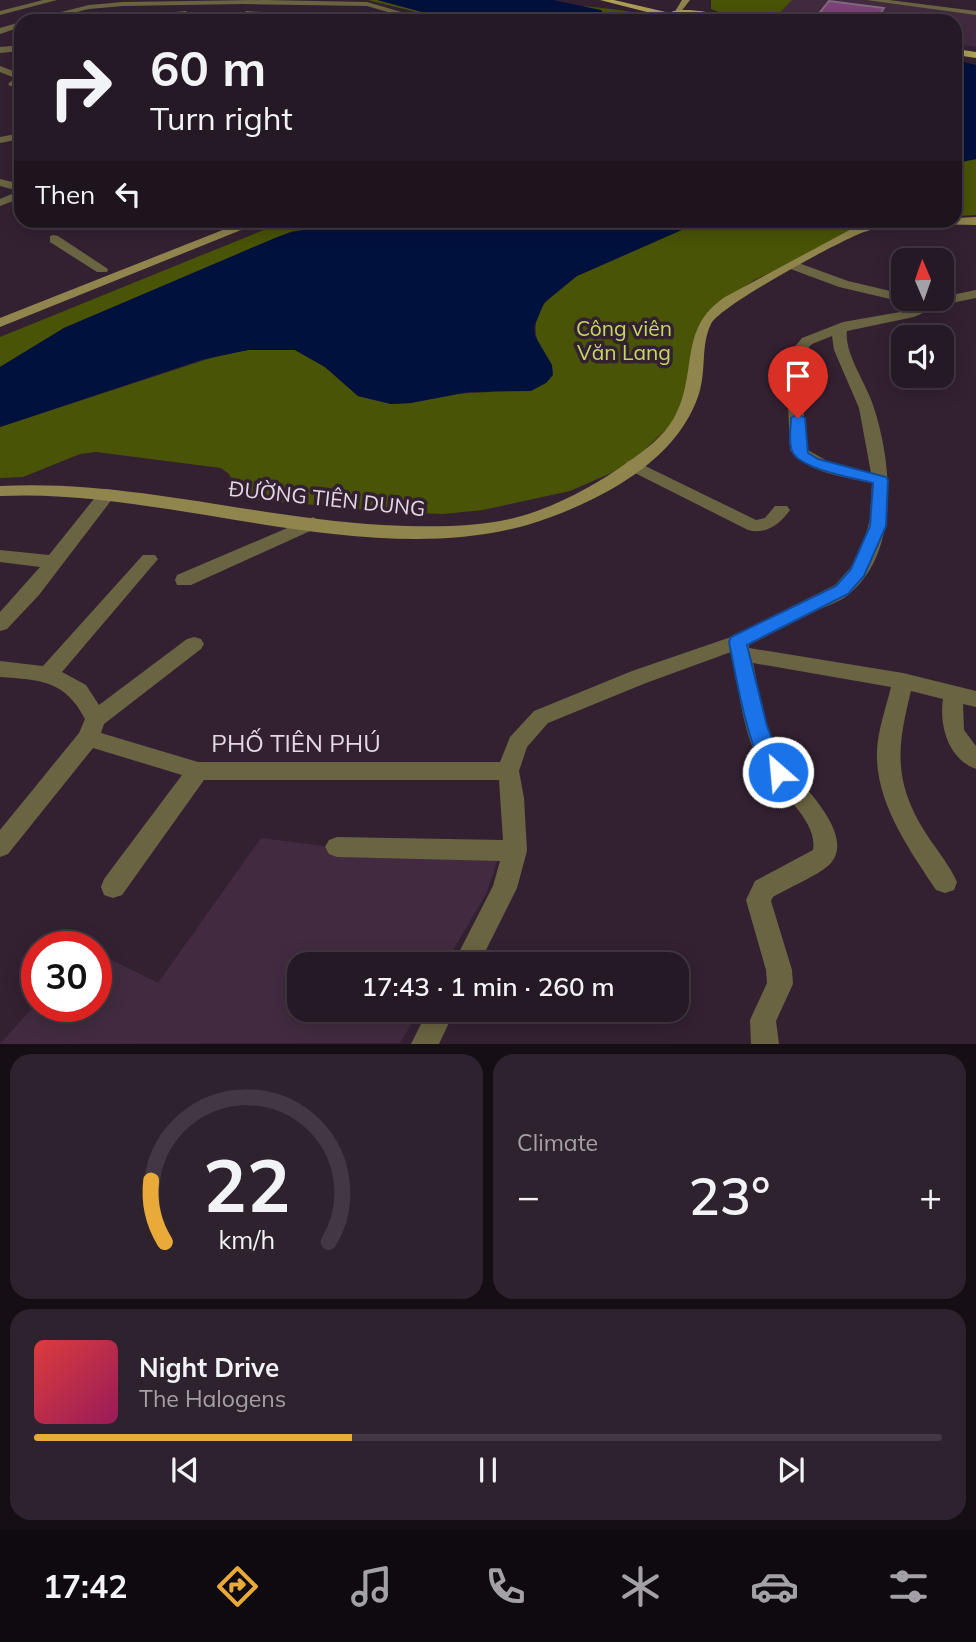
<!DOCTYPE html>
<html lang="en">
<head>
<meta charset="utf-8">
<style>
  :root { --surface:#261926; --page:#2e222e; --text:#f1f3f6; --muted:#a4a0a7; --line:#423843; --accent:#eaaa39 }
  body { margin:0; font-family:Mulish,sans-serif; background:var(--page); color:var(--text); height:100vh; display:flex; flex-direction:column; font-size:26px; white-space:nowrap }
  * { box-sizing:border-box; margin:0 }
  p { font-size:23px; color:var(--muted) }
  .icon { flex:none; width:38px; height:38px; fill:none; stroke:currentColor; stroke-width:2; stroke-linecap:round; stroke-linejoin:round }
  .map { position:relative; height:1044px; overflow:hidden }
  .panel { display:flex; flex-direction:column; gap:10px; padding:10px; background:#150e15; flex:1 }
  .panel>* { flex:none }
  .banner { position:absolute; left:14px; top:14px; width:948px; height:214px; border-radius:21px; box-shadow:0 4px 18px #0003,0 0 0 2px var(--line); background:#261926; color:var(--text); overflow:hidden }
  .needle { width:46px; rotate:358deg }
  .controls { position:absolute; left:891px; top:248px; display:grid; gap:14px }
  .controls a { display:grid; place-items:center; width:63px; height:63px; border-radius:14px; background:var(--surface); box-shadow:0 4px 18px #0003,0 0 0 2px var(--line); font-size:35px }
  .speed { position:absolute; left:21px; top:931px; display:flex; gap:14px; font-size:35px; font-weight:700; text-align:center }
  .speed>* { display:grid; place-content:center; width:91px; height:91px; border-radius:50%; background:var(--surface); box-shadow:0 4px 18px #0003,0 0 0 2px var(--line); line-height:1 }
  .speed .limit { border:10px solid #d22; background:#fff; color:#111 }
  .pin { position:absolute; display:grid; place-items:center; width:60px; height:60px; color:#fff; margin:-72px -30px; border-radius:50% 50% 50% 0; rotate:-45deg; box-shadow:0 0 7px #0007 }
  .pin .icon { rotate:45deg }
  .me { position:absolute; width:77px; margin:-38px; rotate:333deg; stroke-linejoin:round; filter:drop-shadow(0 0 5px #0008) }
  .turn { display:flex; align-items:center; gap:24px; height:147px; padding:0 21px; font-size:32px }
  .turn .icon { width:91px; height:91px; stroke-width:2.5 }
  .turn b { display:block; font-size:49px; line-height:60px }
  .then { display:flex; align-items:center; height:66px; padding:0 21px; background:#0003; gap:14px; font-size:26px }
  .big { font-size:52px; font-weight:600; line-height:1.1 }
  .panel .card { flex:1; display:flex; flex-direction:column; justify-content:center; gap:10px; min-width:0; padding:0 24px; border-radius:21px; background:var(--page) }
  .panel .dial { align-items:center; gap:0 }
  .dial svg { height:182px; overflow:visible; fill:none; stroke:var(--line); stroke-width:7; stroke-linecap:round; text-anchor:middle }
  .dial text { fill:var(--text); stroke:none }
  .song { display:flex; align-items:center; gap:21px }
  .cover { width:84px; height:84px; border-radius:10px; background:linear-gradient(135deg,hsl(0 70% 55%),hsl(330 70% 35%)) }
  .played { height:7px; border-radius:4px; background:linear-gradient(90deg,var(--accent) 35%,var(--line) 35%) }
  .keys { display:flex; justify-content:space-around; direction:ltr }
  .heat { display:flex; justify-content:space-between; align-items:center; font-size:38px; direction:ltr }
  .panel .tiles { flex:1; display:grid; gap:10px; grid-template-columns:1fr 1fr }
  .card:last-child { grid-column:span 2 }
  .trip { position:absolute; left:287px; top:952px; width:402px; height:70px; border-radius:21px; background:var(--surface); box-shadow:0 4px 18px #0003,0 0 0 2px var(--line); font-weight:600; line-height:70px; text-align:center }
  .tab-bar { display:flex; height:112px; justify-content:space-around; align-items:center; background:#0f0a0f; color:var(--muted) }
  .tab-bar .icon { width:49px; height:49px }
  .tab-bar .current { color:var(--accent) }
  .tab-bar b { font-size:32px; color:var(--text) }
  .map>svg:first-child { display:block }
  .built { fill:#422b40 }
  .green { fill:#4a5406 }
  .water { fill:#00113d }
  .building { fill:#7e427a; stroke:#7f697d; stroke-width:2 }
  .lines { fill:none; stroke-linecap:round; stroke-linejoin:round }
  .street { fill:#6a6442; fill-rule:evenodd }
  .secondary { fill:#90854d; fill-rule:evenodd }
  .primary { fill:#ad9f55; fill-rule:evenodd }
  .route { fill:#1a73e8; stroke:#114b97; stroke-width:2 }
  .labels { text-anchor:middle; stroke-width:7; stroke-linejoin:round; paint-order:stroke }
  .park-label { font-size:21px; fill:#c5d863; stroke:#332132 }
  .street-label { font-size:21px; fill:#e4d8e3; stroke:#332132 }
  .near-street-label { font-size:24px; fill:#e4d8e3; stroke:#332132 }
</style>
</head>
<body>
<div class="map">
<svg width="976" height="1044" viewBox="0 0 976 1044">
  <rect width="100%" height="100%" fill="#332132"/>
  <!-- built -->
  <g class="built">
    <polygon points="792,0 863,0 976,13 976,47 956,44 956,21 773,20"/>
    <polygon points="261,838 323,846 332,855 498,858 487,892 445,964 299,964 299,1010 420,1010 400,1043 0,1044 37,1003 37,1006 96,1006 96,952 158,983"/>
  </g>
  <!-- green -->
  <g class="green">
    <path d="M368 0C421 0 629 0 661 21H527L491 15H428Z"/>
    <polygon points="711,0 792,0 773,20 719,12 711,9"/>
    <polygon points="976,159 976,215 956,216 956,163"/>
    <polygon points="286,221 343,221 319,229 292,231 212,265 64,328 0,367 0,337"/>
    <path d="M702 221H875L753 281 717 305 677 419 636 458 611 473 570 491 483 510 443 514 392 512 258 500 238 491 229 474 221 468 96 452 80 454 23 477 0 478V427L223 354 248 350H295L325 367 358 396 391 404 411 403 450 394 491 392 544 355C522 318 547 296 577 276Z"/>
  </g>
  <!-- water -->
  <g class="water">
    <polygon points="377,0 553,0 601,10 609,21 535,21 520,16 484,13 429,14"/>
    <polygon points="959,61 976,65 976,159 956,163 956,62"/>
    <path d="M343 221H702L577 276 544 303 534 327 535 336 552 365 553 375 546 383 531 391 469 392 411 403 391 404 358 396 325 367 295 350H248L201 360 0 427V367L64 328 275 238C297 229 321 228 343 221Z"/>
  </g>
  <!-- building -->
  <polygon class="building" points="829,1 884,8 877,19 871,18 869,21 823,15 825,13 820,12"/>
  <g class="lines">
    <!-- street -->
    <g class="street">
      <polygon points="43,0 57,0 0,15 0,11"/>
      <polygon points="264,0 367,2 415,16 482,16 508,21 415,20 367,6 242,4 123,6 89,9 39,21 25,21 89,5 123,2"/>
      <polygon points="866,0 889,0 976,11 976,15"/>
      <polygon points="186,11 189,15 157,18 157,21 129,21 153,14"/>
      <polygon points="246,11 276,13 276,21 268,21 269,16 243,15"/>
      <polygon points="216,12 223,14 222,21 214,21"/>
      <polygon points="21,22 21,27 0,34 0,28"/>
      <polygon points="21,45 21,51 0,53 0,47"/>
      <polygon points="0,66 21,74 21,82 16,86 10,86 8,84 15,78 0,72"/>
      <polygon points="21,133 21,139 0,143 0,137"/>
      <polygon points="0,179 21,184 21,198 0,206 0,199 19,191 0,186"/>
      <polygon points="207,220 222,220 237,231 227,234"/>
      <polygon points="54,235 58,236 108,269 107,272 97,272 50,242 50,236"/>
      <polygon points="793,261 848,281 903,294 903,299 909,299 903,302 839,287 788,268 787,265"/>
      <path d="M976 290V298L941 305 914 317 847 331C844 353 866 383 873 405 892 461 901 553 848 595 841 601 829 605 820 609 796 621 773 633 749 645V648L903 673 976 691V707L963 704 964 730 976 746V769C948 759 939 725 943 699L911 691C897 747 893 781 925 832 935 848 949 864 957 882L954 890 945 893 936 890C909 849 875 802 877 751 878 729 886 708 891 687L753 663C760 694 762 729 780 756 795 780 860 834 829 865 817 876 788 888 773 897L771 901 792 970 793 984 776 1021 779 1044H751L750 1020 767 983 766 970 746 900 755 881 813 850C818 821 781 794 766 772 741 736 741 693 731 652L646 683 548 723 527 747 519 771 524 798 527 851 517 888 479 964H453L493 886 500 861 337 857 329 854 325 847 329 840 337 837 503 840 499 780H204L122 895 113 898 104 895 101 887 104 879 182 775 93 748 8 854 0 857V830L79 733 85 719C65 680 40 680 0 677V661L43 666 143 555H155L158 559 62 672 86 685 99 705 187 639 194 637 201 639 204 644 201 649 104 724 101 733 198 762H500L510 737 534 711 632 671 731 637 835 585 852 566 863 545 870 519 872 483C845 477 807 473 790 450L786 357 802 338 843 322 906 311 932 299ZM832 336 834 350 859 408 871 473 829 462 806 449 800 357 812 344Z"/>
      <path d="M633 460 756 520 765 518 775 506H787L790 510C780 524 766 535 748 530L627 469 625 465 627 461Z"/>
      <polygon points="107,489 113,490 115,494 113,498 39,595 7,629 0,631 0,612 40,567 0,562 0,550 49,555 101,490"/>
      <polygon points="313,517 322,523 319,527 191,585 177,585 175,580 177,575"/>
      <polygon points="428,1010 455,1010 439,1044 411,1044"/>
    </g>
    <!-- secondary -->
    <g class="secondary">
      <polygon points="682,0 690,0 680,13 674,13"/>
      <polygon points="690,18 693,21 684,21"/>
      <path d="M976 217V225C940 225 898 221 864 232 841 240 719 306 711 324 701 344 706 369 700 390 682 455 611 495 551 517 385 580 175 487 0 496V486C129 479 255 518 383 525 425 527 469 528 510 519 552 509 593 487 628 462 645 450 663 437 674 418 699 373 677 329 725 297L857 226 892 220H956V218Z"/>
      <polygon points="248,220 266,220 0,327 0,318"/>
    </g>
    <!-- primary -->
    <g class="primary">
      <path d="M600 0H614L670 13C679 5 731 15 742 21L704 18 682 21ZM679 14 695 16 688 17Z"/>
      <polygon points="956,49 976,52 976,58 956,55"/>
    </g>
  </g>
  <!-- route -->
  <path class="route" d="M798 414 805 418 808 453 818 459 886 477 888 480 886 526 864 576 848 594 747 645 767 726 779 757 788 772 785 777C780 779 775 781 770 776 749 758 735 671 729 642L731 637 836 586 851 569 870 526 873 483C854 478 799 469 792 451 788 442 791 428 791 418Z"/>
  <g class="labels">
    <!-- park labels -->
    <g class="park-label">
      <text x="624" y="336">Công viên<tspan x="624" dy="24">Văn Lang</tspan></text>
    </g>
    <!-- street labels -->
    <g class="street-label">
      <text transform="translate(327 499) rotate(6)" y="7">ĐƯỜNG TIÊN DUNG</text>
    </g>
    <!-- near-street labels -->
    <g class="near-street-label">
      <text x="296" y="752">PHỐ TIÊN PHÚ</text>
    </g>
  </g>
</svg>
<div class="controls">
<a><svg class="needle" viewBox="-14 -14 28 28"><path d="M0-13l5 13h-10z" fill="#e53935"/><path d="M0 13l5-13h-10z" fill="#a4a0a7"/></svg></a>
<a><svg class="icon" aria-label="sound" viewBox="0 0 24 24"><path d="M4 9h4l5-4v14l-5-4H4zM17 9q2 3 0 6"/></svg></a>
</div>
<div class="speed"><div class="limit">30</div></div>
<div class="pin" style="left:798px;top:418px;background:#d93025"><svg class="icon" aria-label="arrive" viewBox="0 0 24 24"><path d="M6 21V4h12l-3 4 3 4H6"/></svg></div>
<svg class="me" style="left:778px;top:772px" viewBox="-20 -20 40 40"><circle r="17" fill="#1a73e8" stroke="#fff" stroke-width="3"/><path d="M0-11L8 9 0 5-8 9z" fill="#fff"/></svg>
<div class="trip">17:43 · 1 min · 260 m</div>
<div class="banner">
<div class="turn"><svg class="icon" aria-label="right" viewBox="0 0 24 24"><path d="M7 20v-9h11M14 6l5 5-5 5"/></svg><div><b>60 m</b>Turn right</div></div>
<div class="then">Then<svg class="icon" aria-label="left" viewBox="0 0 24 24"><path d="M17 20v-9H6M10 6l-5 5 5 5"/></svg></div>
</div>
</div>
<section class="panel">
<div class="tiles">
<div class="card dial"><svg viewBox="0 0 100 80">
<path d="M14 69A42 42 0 1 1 86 69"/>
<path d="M14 69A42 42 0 0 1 8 42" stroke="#eaaa39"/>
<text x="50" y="56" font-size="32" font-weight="700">22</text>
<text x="50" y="72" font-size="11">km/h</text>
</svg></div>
<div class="card"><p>Climate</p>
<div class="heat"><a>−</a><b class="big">23°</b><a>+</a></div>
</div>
<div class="card">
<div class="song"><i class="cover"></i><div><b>Night Drive</b><p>The Halogens</p></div></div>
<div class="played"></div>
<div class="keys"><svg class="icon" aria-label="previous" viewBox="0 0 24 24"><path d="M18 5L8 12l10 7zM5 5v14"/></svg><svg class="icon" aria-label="pause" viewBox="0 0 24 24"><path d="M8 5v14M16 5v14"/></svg><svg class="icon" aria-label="next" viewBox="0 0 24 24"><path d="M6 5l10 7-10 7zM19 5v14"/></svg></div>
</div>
</div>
</section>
<nav class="tab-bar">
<b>17:42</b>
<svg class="icon current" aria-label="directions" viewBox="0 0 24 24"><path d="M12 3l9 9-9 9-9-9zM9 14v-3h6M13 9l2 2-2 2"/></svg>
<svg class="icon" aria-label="music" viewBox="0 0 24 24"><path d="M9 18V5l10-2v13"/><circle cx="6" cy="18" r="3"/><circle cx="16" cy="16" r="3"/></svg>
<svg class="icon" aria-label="phone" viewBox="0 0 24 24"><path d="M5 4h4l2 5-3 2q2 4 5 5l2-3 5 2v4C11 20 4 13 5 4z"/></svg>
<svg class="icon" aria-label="climate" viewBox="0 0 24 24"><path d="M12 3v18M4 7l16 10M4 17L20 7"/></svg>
<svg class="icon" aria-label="car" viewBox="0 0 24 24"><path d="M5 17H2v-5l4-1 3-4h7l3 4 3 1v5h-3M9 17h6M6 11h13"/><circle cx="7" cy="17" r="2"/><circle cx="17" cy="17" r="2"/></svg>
<svg class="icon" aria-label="filters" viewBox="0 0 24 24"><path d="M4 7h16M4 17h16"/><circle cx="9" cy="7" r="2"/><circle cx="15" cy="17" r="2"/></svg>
</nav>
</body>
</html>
